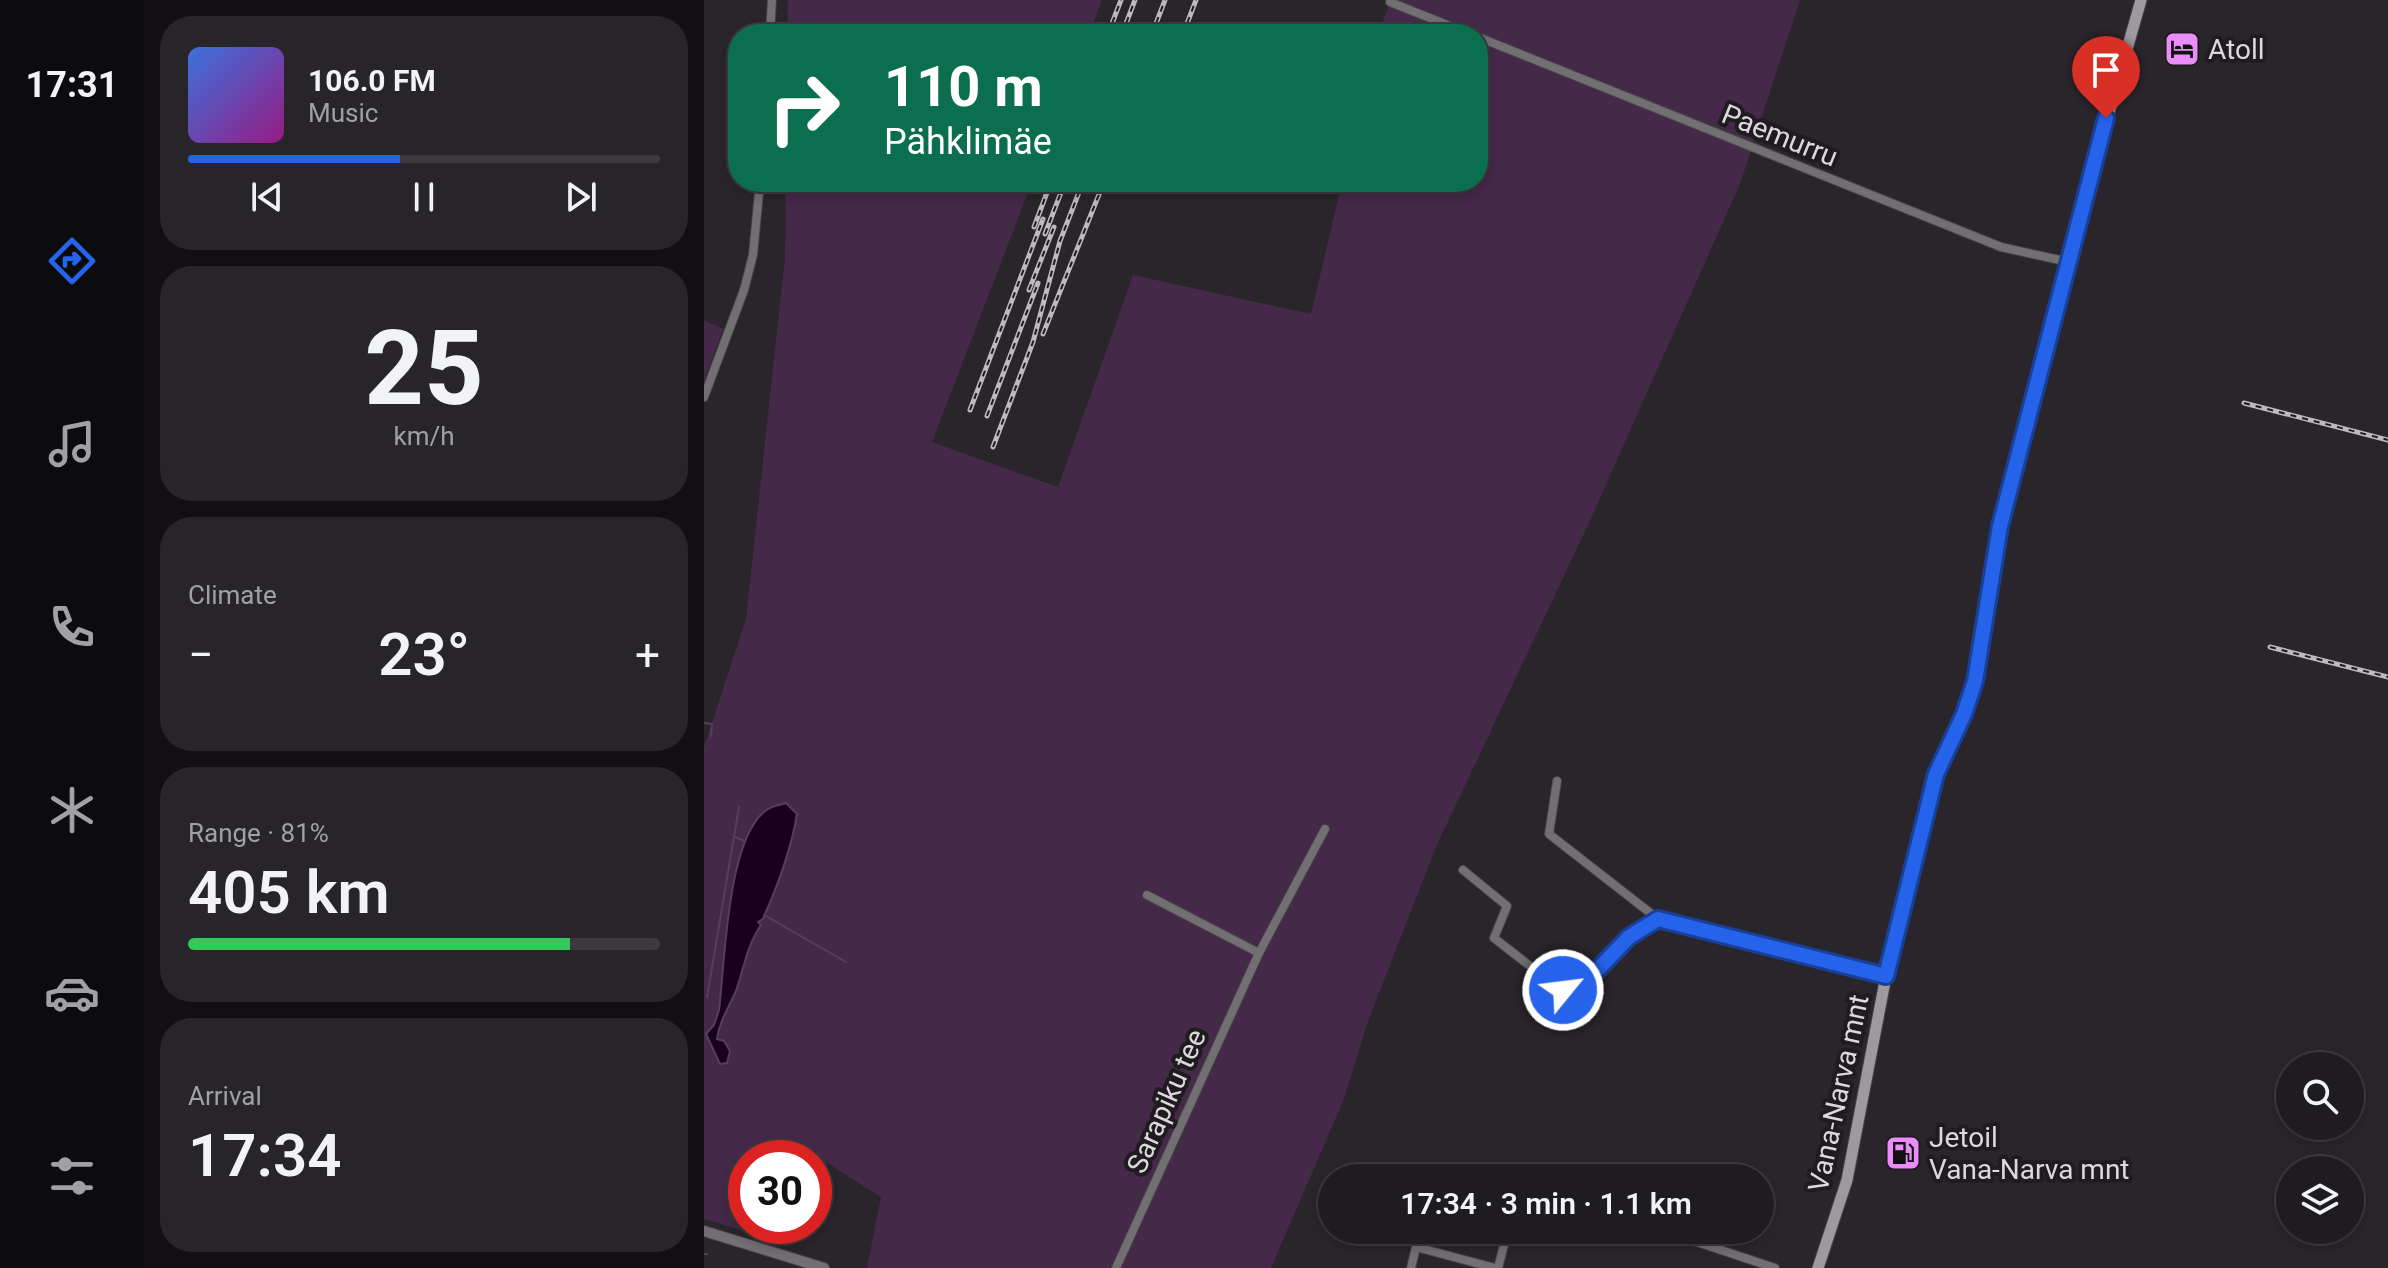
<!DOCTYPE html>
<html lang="en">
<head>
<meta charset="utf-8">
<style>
  :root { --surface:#1f1c20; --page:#272529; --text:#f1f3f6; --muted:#a1a1a5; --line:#3c3a3e; --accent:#2563eb }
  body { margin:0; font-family:Roboto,sans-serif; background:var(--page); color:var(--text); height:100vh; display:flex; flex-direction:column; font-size:30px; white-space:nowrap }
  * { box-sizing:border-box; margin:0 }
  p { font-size:26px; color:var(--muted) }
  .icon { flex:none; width:44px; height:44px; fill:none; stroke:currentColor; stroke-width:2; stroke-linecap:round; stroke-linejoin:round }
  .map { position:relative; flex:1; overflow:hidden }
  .side { display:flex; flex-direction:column; gap:16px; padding:16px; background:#110f12; width:560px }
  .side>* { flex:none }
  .banner { position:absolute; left:24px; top:24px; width:760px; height:168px; border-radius:32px; box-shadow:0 4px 12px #0003,0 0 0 2px var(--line); background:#0b6e4f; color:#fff; overflow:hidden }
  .fabs { position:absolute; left:1572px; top:1052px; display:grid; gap:16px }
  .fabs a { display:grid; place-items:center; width:88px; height:88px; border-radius:50%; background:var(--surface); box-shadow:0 4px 12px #0003,0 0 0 2px var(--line); font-size:40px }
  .speed { position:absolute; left:24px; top:1140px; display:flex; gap:16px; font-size:40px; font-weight:700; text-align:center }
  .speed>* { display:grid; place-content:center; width:104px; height:104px; border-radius:50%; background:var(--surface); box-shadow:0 4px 12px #0003,0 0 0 2px var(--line); line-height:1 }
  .speed .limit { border:12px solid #d22; background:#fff; color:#111 }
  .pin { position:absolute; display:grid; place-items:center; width:68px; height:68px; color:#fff; margin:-82px -34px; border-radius:50% 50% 50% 0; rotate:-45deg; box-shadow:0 0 8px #0007 }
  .pin .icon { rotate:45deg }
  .me { position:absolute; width:88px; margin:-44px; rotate:61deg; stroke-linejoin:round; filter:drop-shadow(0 0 6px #0008) }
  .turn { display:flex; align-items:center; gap:28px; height:168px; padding:0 24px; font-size:36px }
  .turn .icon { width:104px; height:104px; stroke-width:2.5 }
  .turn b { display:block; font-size:56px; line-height:68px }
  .big { font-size:60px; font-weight:600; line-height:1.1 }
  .side .card { flex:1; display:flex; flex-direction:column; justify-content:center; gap:12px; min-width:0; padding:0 28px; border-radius:32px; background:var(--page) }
  .side .dial { align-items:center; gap:0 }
  .dial b { font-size:104px; line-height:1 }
  .song { display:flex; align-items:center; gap:24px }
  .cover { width:96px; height:96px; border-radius:12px; background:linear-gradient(135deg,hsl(220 70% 55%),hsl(310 70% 35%)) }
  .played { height:8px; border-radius:4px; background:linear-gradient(90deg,var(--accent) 45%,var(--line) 45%) }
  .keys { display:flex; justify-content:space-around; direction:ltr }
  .heat { display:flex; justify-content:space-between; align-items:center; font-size:44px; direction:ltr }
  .charge { height:12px; border-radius:6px; background:linear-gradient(90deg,#34c759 81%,var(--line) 0) }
  .trip { position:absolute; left:614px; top:1164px; width:456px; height:80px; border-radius:40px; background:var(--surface); box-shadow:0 4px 12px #0003,0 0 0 2px var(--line); font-weight:600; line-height:80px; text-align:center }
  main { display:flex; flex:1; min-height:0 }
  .tab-bar { display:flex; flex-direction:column; width:144px; justify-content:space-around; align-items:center; background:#0c0b0d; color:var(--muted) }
  .tab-bar .icon { width:56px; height:56px }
  .tab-bar .current { color:var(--accent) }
  .tab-bar b { font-size:36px; color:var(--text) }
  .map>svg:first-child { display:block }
  .green { fill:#442948 }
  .water { fill:#1a001f; stroke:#544158; stroke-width:2 }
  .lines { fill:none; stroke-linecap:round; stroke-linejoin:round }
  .stream { stroke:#544158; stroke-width:2 }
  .building { fill:#5d2e64 }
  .minor-casing { stroke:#464246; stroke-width:10 }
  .tertiary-casing { stroke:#464246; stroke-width:12 }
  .secondary-casing { stroke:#464246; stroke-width:13 }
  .minor { stroke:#726f72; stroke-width:8 }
  .tertiary { stroke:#726f72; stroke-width:10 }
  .secondary { stroke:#9d999d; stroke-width:11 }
  .rail-casing { stroke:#bdb9bd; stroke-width:5 }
  .rail { stroke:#201b20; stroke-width:2; stroke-dasharray:6; stroke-linecap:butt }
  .route-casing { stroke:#184099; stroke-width:20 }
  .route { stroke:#2563eb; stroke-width:14 }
  .labels { text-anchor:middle; stroke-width:8; stroke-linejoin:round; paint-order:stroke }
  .poi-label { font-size:28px; fill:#dcd9dc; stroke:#201b20; text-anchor:start }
  .street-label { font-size:28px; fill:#dcd9dc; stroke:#201b20 }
</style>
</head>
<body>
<main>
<nav class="tab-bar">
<b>17:31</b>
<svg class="icon current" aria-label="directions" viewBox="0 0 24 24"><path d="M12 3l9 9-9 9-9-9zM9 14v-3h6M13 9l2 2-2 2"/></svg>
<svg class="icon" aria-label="music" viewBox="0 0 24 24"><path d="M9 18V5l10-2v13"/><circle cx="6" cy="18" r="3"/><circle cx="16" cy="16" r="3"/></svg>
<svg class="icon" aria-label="phone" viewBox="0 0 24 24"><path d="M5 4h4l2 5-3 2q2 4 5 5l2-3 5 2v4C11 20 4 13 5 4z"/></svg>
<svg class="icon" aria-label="climate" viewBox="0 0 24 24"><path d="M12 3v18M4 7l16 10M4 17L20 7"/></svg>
<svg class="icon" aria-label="car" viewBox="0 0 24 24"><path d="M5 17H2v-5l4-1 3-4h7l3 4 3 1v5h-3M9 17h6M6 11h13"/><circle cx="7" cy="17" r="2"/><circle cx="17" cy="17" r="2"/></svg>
<svg class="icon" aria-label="filters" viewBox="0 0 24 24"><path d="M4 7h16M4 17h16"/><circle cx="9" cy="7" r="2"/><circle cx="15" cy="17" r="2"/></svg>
</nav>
<section class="side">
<div class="card">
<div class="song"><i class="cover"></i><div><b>106.0 FM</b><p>Music</p></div></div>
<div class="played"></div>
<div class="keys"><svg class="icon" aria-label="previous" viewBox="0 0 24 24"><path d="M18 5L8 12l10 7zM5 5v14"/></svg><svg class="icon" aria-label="pause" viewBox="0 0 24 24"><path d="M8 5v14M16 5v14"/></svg><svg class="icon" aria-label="next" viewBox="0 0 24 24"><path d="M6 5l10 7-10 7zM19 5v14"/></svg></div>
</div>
<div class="card dial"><b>25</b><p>km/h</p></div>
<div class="card"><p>Climate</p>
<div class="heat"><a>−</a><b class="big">23°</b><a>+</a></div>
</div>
<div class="card"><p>Range · 81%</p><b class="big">405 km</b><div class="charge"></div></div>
<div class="card"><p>Arrival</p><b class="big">17:34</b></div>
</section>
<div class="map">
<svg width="1684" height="1268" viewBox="0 0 1684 1268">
  <rect width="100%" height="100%" fill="#29252a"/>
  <!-- green -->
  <g class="green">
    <polygon points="84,0 398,0 385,34 83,34"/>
    <polygon points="687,0 1096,0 1036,184 884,525 732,847 663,1024 640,1099 567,1268 163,1268 177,1197 85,1139 80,1158 42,1158 42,1226 63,1226 61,1237 0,1219 0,747 42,619 81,257 82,182 328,182 228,442 354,487 429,275 607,314 638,182 774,182 774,34 674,34"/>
    <polygon points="0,320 19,329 0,382"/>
  </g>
  <!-- water -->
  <path class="water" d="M82 803 93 814C87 851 74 885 59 919L54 922 57 925C43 945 40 968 32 991 25 1007 15 1022 13 1039L20 1041 26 1051 23 1063 16 1064 2 1034 10 1025 15 1010C21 963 23 834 64 809 69 806 76 805 82 803Z"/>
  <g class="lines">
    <!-- stream -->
    <g class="stream">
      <polyline points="0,723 8,724 7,736"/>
      <polyline points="31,837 41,841"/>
      <polyline points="60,915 142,962"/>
      <polyline points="3,997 35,807"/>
      <polyline points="0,1254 3,1254"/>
    </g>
  </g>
  <!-- building -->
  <polygon class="building" points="1476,36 1490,40 1484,63 1466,57 1471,38 1475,39"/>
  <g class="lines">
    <defs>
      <g id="minor">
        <polyline points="686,2 766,34"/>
        <polyline points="66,34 68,0"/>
        <polyline points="774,37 1297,247 1365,262"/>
        <polyline points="0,397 40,290 49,255 56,182"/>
        <polyline points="853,781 845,834 954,919 964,923 1182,976"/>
        <polyline points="759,870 803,906 790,938 844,980 864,992 876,988 925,937 954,919"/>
        <polyline points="443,895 555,953"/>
        <polyline points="703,1167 750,1178"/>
        <polyline points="957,1230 1071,1268"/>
        <polyline points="412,1268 555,953 621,829"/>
        <polyline points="707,1268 712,1247 791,1268"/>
        <polyline points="794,1268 804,1230"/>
      </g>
      <polyline id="tertiary" points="0,1231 120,1268"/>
      <polyline id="secondary" points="1114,1268 1143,1180 1182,976 1213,842 1232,774 1260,714 1271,681 1296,526 1375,218 1437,0"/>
    </defs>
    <!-- minor casing -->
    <use href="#minor" class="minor-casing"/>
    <!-- tertiary casing -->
    <use href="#tertiary" class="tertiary-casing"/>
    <!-- secondary casing -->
    <use href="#secondary" class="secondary-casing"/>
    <!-- minor -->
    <use href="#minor" class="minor"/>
    <!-- tertiary -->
    <use href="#tertiary" class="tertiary"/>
    <!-- secondary -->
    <use href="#secondary" class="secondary"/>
    <defs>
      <g id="rail">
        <polyline points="404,34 417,0"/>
        <polyline points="418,34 431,0"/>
        <polyline points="448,34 461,0"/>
        <polyline points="479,34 492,0"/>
        <polyline points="330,227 347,182"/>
        <polyline points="341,234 361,182"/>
        <polyline points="325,290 350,227"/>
        <polyline points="339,334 400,182"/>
        <polyline points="1540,403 1684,440"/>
        <polyline points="266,410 339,219"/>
        <polyline points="283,416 334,283"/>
        <polyline points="289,447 329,342 356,241 379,182"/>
        <polyline points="1566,647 1684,677"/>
      </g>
    </defs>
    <!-- rail casing -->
    <use href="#rail" class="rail-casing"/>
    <!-- rail -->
    <use href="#rail" class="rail"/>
  </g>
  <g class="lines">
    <defs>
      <polyline id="route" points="859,990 876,988 925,937 954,919 1182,976 1232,774 1260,714 1271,681 1296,526 1402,118"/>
    </defs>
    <!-- route casing -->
    <use href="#route" class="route-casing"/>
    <!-- route -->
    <use href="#route" class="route"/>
  </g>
  <!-- icons -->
  <defs>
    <symbol id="hotel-square" viewBox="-11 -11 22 22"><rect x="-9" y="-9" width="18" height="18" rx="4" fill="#ec8cfa" stroke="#201b20"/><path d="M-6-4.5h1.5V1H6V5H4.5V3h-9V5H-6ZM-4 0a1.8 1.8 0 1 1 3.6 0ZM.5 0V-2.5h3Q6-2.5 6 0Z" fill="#111"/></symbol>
    <symbol id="fuel-square" viewBox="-11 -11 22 22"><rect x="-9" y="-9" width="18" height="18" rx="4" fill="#ec8cfa" stroke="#201b20"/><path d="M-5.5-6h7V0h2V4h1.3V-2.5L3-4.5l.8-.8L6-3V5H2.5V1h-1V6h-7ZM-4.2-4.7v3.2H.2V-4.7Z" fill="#111"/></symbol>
  </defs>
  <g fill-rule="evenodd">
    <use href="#hotel-square" x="1458" y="29" width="40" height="40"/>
    <use href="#fuel-square" x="1179" y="1133" width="40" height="40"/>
  </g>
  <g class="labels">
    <!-- poi labels -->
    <g class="poi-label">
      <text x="1504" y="59">Atoll</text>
      <text x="1225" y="1147">Jetoil<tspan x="1225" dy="32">Vana-Narva mnt</tspan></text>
    </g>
    <!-- street labels -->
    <g class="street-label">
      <text transform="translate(1076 135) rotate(22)" y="10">Paemurru</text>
      <text transform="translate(1134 1093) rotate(-78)" y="10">Vana-Narva mnt</text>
      <text transform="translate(462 1101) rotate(-66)" y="10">Sarapiku tee</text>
    </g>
  </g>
</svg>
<div class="fabs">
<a><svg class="icon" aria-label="search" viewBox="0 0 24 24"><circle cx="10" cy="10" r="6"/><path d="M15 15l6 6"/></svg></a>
<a><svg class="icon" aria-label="layers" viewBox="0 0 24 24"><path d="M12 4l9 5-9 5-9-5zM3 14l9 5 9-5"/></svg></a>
</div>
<div class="speed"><div class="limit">30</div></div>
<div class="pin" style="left:1402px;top:118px;background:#d93025"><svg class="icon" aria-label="arrive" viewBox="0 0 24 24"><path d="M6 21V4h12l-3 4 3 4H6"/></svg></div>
<svg class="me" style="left:859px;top:990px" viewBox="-20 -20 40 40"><circle r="17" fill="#2563eb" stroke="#fff" stroke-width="3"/><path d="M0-11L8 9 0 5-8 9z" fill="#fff"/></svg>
<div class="trip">17:34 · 3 min · 1.1 km</div>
<div class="banner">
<div class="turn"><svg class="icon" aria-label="right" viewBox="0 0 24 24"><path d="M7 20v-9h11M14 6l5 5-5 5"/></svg><div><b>110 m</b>Pähklimäe</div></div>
</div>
</div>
</main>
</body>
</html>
